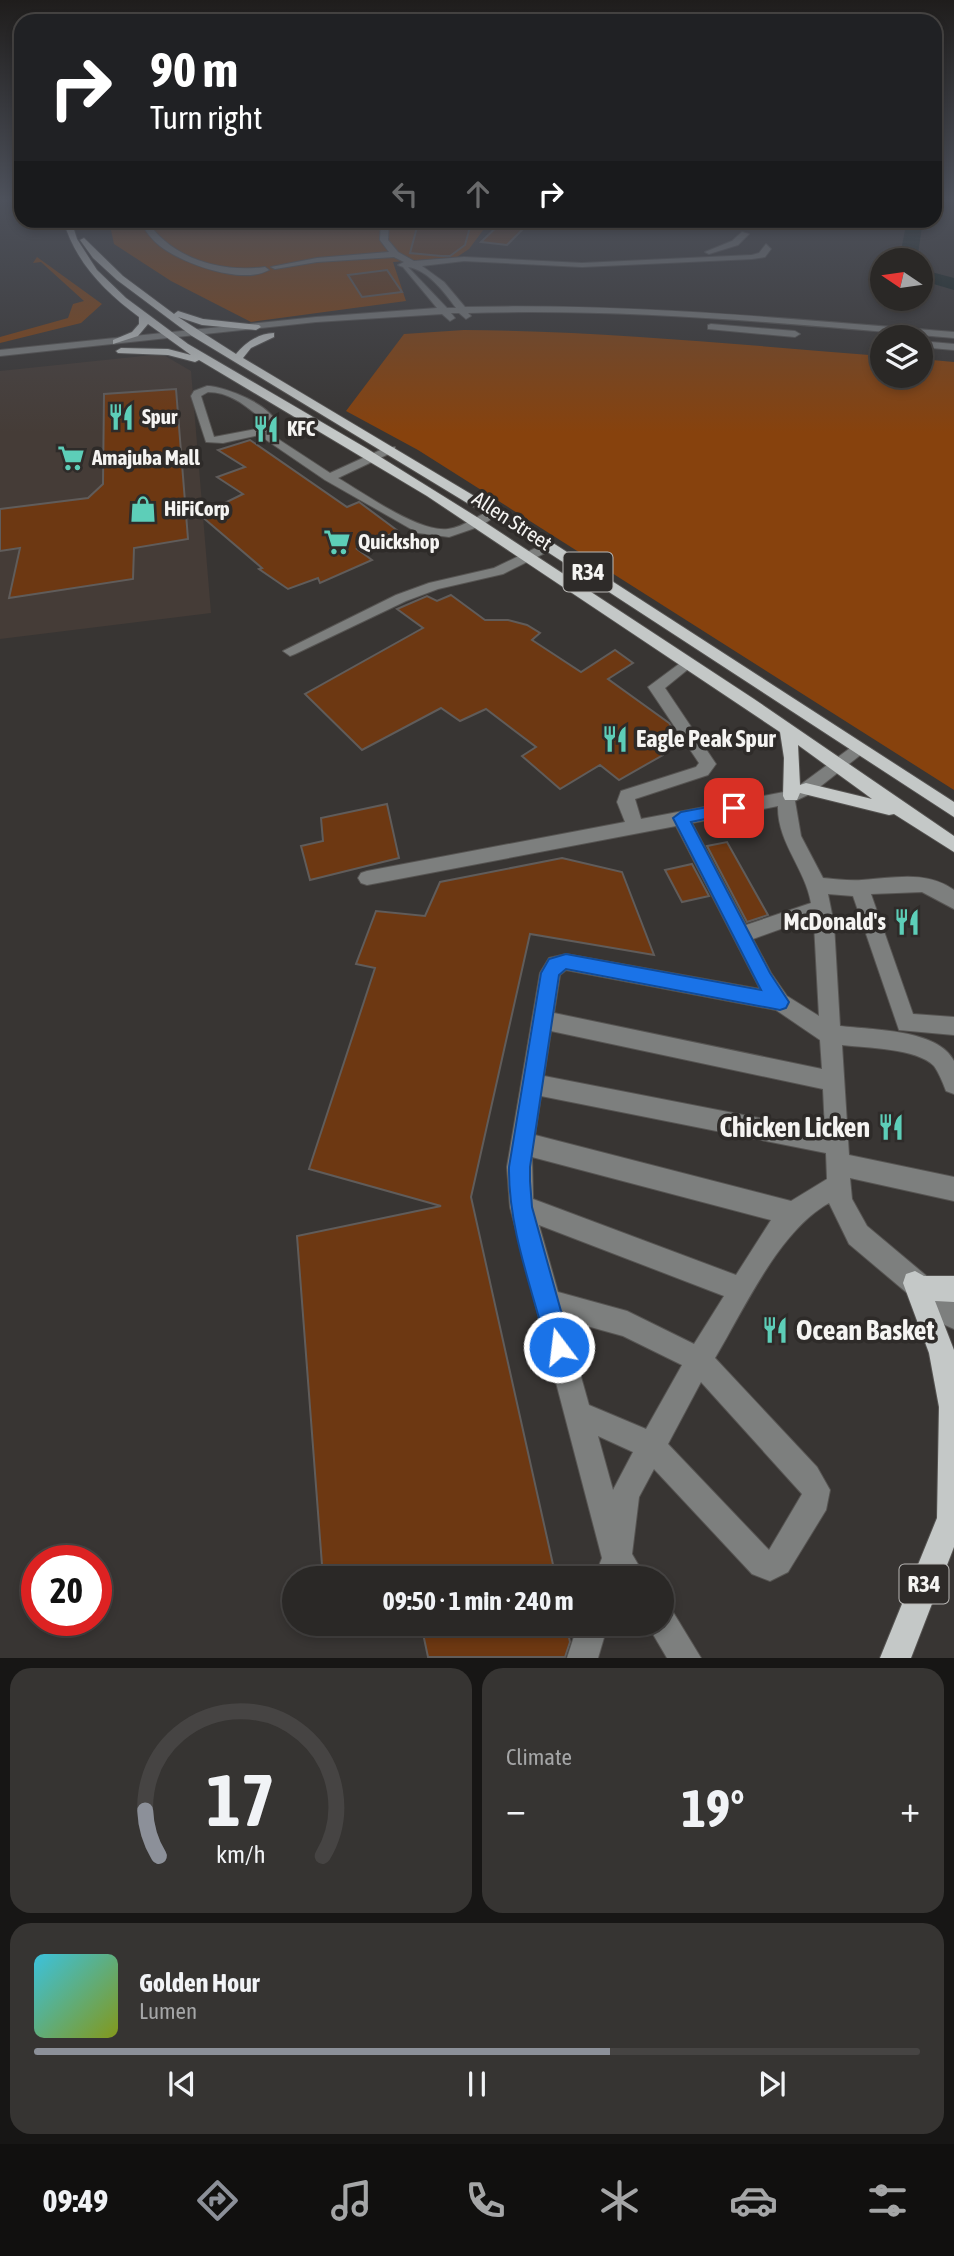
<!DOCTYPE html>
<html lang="en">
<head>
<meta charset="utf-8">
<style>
  :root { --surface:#2a2826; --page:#363432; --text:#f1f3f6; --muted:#a5a6a7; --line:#464443; --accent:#8c9099 }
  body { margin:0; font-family:"Asap Condensed",sans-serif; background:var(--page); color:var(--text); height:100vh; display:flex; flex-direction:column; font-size:26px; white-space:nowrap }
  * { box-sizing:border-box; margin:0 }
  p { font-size:23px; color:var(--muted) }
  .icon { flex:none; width:38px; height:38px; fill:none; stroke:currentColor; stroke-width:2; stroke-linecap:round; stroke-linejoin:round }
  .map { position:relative; height:1658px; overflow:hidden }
  .panel { display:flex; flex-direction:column; gap:10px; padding:10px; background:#171615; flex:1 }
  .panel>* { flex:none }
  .banner { position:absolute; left:14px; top:14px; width:928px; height:214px; border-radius:21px; box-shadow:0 4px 10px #0003,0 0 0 2px var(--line); background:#202124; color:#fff; overflow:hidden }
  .needle { width:46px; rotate:283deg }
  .buttons { position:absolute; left:870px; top:248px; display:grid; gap:14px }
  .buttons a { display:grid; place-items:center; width:63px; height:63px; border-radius:50%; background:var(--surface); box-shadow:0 4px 10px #0003,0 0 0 2px var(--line); font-size:35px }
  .speed { position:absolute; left:21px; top:1545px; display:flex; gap:14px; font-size:35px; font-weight:700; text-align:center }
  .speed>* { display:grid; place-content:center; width:91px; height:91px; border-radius:50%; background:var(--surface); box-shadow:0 4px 10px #0003,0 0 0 2px var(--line); line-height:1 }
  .speed .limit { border:10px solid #d22; background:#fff; color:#111 }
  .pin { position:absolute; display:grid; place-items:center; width:60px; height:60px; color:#fff; margin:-30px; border-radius:14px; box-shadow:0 4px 10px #0006 }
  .me { position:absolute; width:77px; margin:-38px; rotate:345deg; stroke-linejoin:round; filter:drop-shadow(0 0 5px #0008) }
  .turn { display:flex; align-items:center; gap:24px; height:147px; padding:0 21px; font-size:32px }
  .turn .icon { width:91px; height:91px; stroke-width:2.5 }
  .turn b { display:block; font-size:49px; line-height:60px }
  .lanes { display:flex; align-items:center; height:66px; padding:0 21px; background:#0003; justify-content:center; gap:35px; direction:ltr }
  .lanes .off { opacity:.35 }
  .big { font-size:52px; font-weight:700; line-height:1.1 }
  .panel .card { flex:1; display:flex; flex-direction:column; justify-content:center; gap:10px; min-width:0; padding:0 24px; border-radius:21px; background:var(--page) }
  .panel .dial { align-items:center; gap:0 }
  .dial svg { height:182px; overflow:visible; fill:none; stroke:var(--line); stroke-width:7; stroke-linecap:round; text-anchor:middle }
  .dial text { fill:var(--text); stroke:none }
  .song { display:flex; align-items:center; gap:21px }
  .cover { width:84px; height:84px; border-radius:10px; background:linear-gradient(135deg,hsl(190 70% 55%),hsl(70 70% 35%)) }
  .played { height:7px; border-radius:4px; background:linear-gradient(90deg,var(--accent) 65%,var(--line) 65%) }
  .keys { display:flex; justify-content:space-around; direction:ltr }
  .heat { display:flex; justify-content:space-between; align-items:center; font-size:38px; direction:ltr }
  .panel .tiles { flex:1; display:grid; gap:10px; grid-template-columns:1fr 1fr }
  .card:last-child { grid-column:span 2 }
  .trip { position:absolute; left:282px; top:1566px; width:392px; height:70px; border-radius:35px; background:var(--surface); box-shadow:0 4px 10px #0003,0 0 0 2px var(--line); font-weight:700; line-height:70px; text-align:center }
  .menu { display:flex; height:112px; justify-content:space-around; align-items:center; background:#11100f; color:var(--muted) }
  .menu .icon { width:49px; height:49px }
  .menu .selected { color:var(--accent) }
  .menu b { font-size:32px; color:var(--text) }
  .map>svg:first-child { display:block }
  .built { fill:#453c37 }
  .green { fill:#87420d }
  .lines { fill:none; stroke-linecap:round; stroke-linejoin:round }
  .river { fill:#0e1e1b; fill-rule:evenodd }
  .building { fill:#6d3812; stroke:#605c5a; stroke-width:2 }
  .minor-casing { stroke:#565452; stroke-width:2 }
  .major-casing { stroke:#565452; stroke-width:2 }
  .minor { fill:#7d7f7e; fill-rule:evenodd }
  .major { fill:#c4c8c7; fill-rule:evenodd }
  .route { fill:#1a73e8; stroke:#114b97; stroke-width:2 }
  .labels { text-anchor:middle; stroke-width:7; stroke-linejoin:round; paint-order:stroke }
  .far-poi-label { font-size:21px; font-weight:bold; fill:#f5f4f2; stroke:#2e2b29; text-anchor:start }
  .far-street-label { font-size:21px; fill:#f5f4f2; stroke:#2e2b29 }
  .shield { fill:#2e2b29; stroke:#b9b8b6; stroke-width:2 }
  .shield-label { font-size:23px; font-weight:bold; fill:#f5f4f2 }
  .poi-label { font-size:24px; font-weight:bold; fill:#f5f4f2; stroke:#2e2b29; text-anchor:start }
  .near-poi-label { font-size:28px; font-weight:bold; fill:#f5f4f2; stroke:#2e2b29; text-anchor:end }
</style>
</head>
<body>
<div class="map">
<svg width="954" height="1658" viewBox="0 0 954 1658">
  <rect width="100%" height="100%" fill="#383533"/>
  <!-- built -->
  <polygon class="built" points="162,354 191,371 211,613 0,639 0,371"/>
  <!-- green -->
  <g class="green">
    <polygon points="109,221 490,221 469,249 457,257 393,262 406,301 251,322 171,281 114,244"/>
    <polygon points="37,257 102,304 81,323 0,343 0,337 68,318 73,304 84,301 41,262 33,263"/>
    <path d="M464 330C603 331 743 345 882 356V376H920L921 359 954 362V790L418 450 346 411 404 334Z"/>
  </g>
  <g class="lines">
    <!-- river -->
    <g class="river">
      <polygon points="907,220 923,220 917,261 899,261"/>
      <polygon points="920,269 954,278 954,290 920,280"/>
    </g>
  </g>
  <!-- building -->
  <g class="building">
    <polygon points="419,220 472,220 465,245 450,256 441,256 410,253"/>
    <polygon points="504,220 532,220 507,245 481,242"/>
    <polygon points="387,270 402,292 362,297 348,275"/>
    <polygon points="176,389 188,539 134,548 133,579 9,598 20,548 0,551 0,509 88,498 103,484 104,394"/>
    <polygon points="250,440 347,507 359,502 398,531 357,549 372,560 320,583 318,578 288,589 259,569 262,568 200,515 243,494 217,477 245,467 218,450"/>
    <polygon points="451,595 485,620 508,620 527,625 540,633 532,640 581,672 615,650 633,663 608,679 669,723 678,736 677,744 668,744 663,755 619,780 600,765 560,789 522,756 536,747 486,709 460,721 441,708 362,750 305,694 423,628 397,609 427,596 437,601"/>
    <polygon points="387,804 399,858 310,880 301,846 323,841 321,818"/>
    <polygon points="727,842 768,915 747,922 707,846"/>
    <polygon points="562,858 622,872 654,955 530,934 471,1197 556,1578 412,1578 411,1572 387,1578 323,1578 297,1236 441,1206 309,1169 375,968 356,964 376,911 425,916 440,882"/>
    <polygon points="692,864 709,896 682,902 665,870"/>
    <polygon points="421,1624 566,1624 570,1642 565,1657 428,1657"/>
  </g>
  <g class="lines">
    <defs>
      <g id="minor">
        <path d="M139 220H146C172 259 221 273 265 267L269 270C242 285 183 264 160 246 151 239 145 230 139 220Z"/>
        <path d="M381 220H389L388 240 398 252 414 261 464 257 582 263 752 255 759 253 766 244 771 249 765 257 752 259 582 267 464 261 422 266 444 282 465 307C628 303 791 319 954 332V338C792 324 631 308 468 313L471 316 466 319 459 313H451L455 318 450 321 442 314 316 322 0 356V350L316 317 437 308 403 267 398 265 404 262 394 257 317 262 275 269 271 267 317 258 389 252 380 240ZM408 267C428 270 444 292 456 308H447Z"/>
        <polygon points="742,232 749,234 738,245 709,254 705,252 732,241"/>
        <polygon points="711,324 795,331 800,334 795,337 708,329 708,325"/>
        <polygon points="920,341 954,344 954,350 920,347"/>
        <path d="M207 386C224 386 275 406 277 426 277 428 275 435 275 437L330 473 387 447H395V451L338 478C364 493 419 533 448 529 465 527 479 514 494 509L500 513 481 526 449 537 418 533 325 480 259 435 223 443 206 442 191 396 194 391ZM208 392C231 392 249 408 265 422L266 429 261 428 214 437 201 396Z"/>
        <polygon points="548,542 554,546 553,549 503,574 438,589 406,601 295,654 290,656 283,651 396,595 429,583 494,568"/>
        <path d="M687 658 692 660 694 663 692 666 665 688 716 764 708 775 635 799 641 819 784 792 800 785 857 743 863 745 865 749 863 753 812 793 795 801 801 836 823 878C836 879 849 881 862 880 893 878 927 870 954 890V909L922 892 871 894 913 1014 954 1017V1035L899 1030 853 896 828 894 834 924 840 1026C872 1030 938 1029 954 1061V1094L946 1091C943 1083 939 1073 934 1066 917 1048 866 1048 842 1045L849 1155 954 1177V1201L850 1178 852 1199 867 1226 954 1299V1329L945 1325 849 1244 829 1203C778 1232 745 1308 715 1358L817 1467 830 1490 826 1510 788 1572 770 1581 752 1574 654 1469 639 1497 632 1554 646 1578H594L602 1558 510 1207 507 1167 540 973 549 958 566 954 760 989 676 826 367 885 361 883 358 878 361 873 367 871 625 822 617 802 621 791 696 767 699 763 648 687ZM778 806C777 842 805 868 811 903L746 925 692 823ZM814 917V924L819 1016 787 996 771 973 753 939ZM566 970 776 1010 820 1040 822 1069 554 1013 560 975ZM551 1031 823 1089 825 1131 544 1076ZM541 1096 826 1153 827 1179 791 1201 535 1135ZM532 1157 771 1220 736 1275 533 1199ZM539 1225 724 1296 694 1344 627 1311 558 1292ZM565 1320 623 1336 682 1365 646 1429 589 1405ZM701 1382 802 1494 769 1550 668 1444ZM598 1436 633 1452 613 1490Z"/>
        <polygon points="662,1608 673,1612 701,1658 667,1658 647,1624 662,1624"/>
        <polygon points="578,1624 608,1624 598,1658 567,1658"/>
      </g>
      <g id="major">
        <path d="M63 220H71L77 239 97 270 126 298 188 344 366 448 480 519 754 699 954 836V852L894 814 889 815 800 793 797 800H785L783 796 784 758 780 732 427 496 199 360 195 362 168 355 118 353 116 351 121 348 168 349 191 355 148 324 138 336 113 344V340L132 332 139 324V317C104 291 76 263 63 220ZM798 745 864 793 872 799 806 783 800 785Z"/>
        <path d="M84 238 123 276 174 314 178 311 203 319 259 325 261 327 256 330 202 325 178 317 236 354C245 343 259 333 274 333V337L251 348 243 358 553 543 954 802V817L543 549 192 336 117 280 93 258 80 240Z"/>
        <polygon points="915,1271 924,1276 954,1276 954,1302 935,1301 954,1350 954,1547 911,1658 880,1658 937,1518 939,1407 929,1353 903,1283 906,1274"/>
      </g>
    </defs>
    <!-- minor casing -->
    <use href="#minor" class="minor-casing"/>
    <!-- major casing -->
    <use href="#major" class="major-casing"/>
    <!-- minor -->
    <use href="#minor" class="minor"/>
    <!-- major -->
    <use href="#major" class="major"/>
  </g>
  <!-- sky -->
  <linearGradient id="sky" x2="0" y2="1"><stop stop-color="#1f1d1c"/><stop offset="0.46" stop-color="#4d515b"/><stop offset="1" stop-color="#4d515b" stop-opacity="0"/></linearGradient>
  <rect width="954" height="433" fill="url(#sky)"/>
  <!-- route -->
  <path class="route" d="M734 802 742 808 739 812 691 822 770 973 789 1002 786 1008 780 1010 566 969 559 975 530 1167V1181L532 1207 571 1347 568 1355 559 1359 551 1355 547 1347C532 1289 508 1227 509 1167L541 973 549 959 566 954 761 990 673 818 681 812Z"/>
  <!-- icons -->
  <defs>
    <symbol id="restaurant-bare" viewBox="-9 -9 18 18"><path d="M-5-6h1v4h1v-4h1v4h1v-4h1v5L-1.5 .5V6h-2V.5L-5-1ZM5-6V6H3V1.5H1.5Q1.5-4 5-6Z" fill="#5dceb8" stroke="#2e2b29" stroke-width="2.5" paint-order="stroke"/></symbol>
    <symbol id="supermarket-bare" viewBox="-9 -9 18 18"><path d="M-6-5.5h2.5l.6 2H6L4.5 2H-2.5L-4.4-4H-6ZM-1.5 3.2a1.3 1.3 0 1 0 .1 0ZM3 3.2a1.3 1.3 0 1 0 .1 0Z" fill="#5dceb8" stroke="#2e2b29" stroke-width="2.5" paint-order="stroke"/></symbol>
    <symbol id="shop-bare" viewBox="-9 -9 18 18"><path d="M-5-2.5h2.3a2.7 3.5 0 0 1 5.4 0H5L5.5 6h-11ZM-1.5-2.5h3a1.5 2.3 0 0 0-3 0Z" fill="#5dceb8" stroke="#2e2b29" stroke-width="2.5" paint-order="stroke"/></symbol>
  </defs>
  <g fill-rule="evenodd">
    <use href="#restaurant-bare" x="102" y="398" width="38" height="38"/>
    <use href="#restaurant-bare" x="247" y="410" width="38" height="38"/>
    <use href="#supermarket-bare" x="52" y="439" width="38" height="38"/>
    <use href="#shop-bare" x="124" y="490" width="38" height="38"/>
    <use href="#supermarket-bare" x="318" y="523" width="38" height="38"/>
    <use href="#restaurant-bare" x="596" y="720" width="38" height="38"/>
    <use href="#restaurant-bare" x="888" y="903" width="38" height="38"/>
    <use href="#restaurant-bare" x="872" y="1108" width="38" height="38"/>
    <use href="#restaurant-bare" x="756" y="1311" width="38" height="38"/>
  </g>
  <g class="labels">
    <!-- far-poi labels -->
    <g class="far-poi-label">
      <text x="142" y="424">Spur</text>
      <text x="287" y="436">KFC</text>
      <text x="92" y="465">Amajuba Mall</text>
      <text x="164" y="516">HiFiCorp</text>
      <text x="358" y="549">Quickshop</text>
    </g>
    <!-- far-street labels -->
    <g class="far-street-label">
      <text transform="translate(512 521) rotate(33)" y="7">Allen Street</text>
    </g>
    <!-- shield labels -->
    <g class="shield">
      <rect x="563.5" y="552.5" width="49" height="39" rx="5"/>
      <rect x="899.5" y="1564.5" width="49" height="39" rx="5"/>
    </g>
    <g class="shield-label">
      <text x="588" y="580">R34</text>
      <text x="924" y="1592">R34</text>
    </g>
    <!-- poi labels -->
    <g class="poi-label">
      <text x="636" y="747">Eagle Peak Spur</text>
      <text x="886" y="930" text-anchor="end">McDonald's</text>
    </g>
    <!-- near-poi labels -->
    <g class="near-poi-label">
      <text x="870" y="1137">Chicken Licken</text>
      <text x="796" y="1340" text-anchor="start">Ocean Basket</text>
    </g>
  </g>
</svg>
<div class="buttons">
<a><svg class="needle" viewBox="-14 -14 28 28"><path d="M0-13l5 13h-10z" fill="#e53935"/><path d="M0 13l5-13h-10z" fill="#a5a6a7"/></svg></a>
<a><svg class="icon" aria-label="layers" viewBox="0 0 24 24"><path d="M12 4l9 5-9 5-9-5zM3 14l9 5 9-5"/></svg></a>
</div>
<div class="speed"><div class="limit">20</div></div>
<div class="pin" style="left:734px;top:808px;background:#d93025"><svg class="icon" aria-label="arrive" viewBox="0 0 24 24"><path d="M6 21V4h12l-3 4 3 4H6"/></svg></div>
<svg class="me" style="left:559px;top:1347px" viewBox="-20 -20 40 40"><circle r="17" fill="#1a73e8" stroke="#fff" stroke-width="3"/><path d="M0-11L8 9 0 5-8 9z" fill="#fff"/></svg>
<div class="trip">09:50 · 1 min · 240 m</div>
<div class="banner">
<div class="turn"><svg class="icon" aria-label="right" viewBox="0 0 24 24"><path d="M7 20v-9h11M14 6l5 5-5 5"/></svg><div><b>90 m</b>Turn right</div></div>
<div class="lanes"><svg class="icon off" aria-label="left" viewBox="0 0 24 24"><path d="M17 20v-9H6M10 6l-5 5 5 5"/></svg><svg class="icon off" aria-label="ahead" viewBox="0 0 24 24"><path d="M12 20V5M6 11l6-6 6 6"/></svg><svg class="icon" aria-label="right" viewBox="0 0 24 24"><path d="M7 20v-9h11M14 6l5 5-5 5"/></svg></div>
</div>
</div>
<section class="panel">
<div class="tiles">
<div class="card dial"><svg viewBox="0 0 100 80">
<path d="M14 69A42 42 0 1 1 86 69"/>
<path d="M14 69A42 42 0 0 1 8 49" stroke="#8c9099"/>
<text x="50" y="56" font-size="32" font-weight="700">17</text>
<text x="50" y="72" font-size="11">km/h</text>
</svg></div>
<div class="card"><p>Climate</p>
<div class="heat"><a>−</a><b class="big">19°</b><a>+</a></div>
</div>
<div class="card">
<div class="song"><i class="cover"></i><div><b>Golden Hour</b><p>Lumen</p></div></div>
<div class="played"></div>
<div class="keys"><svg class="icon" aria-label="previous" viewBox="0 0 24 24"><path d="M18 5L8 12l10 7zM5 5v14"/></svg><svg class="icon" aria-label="pause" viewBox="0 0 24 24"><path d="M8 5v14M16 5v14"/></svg><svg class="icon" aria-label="next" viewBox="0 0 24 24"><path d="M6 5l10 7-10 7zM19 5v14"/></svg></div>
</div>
</div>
</section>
<nav class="menu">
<b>09:49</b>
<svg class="icon selected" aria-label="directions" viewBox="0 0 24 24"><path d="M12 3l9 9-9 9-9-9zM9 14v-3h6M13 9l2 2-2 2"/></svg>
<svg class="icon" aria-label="music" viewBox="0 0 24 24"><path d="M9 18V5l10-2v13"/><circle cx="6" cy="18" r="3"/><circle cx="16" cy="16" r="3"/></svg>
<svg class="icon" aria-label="phone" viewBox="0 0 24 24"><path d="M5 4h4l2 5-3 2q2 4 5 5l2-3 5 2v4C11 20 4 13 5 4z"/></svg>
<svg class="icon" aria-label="climate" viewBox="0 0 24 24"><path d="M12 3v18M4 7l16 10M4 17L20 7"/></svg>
<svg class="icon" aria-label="car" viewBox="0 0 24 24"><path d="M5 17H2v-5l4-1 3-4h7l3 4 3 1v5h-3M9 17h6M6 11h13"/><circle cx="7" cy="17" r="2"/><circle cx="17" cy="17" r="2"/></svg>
<svg class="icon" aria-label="filters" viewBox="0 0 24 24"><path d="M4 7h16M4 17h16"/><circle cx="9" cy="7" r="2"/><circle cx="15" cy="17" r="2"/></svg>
</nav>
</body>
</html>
